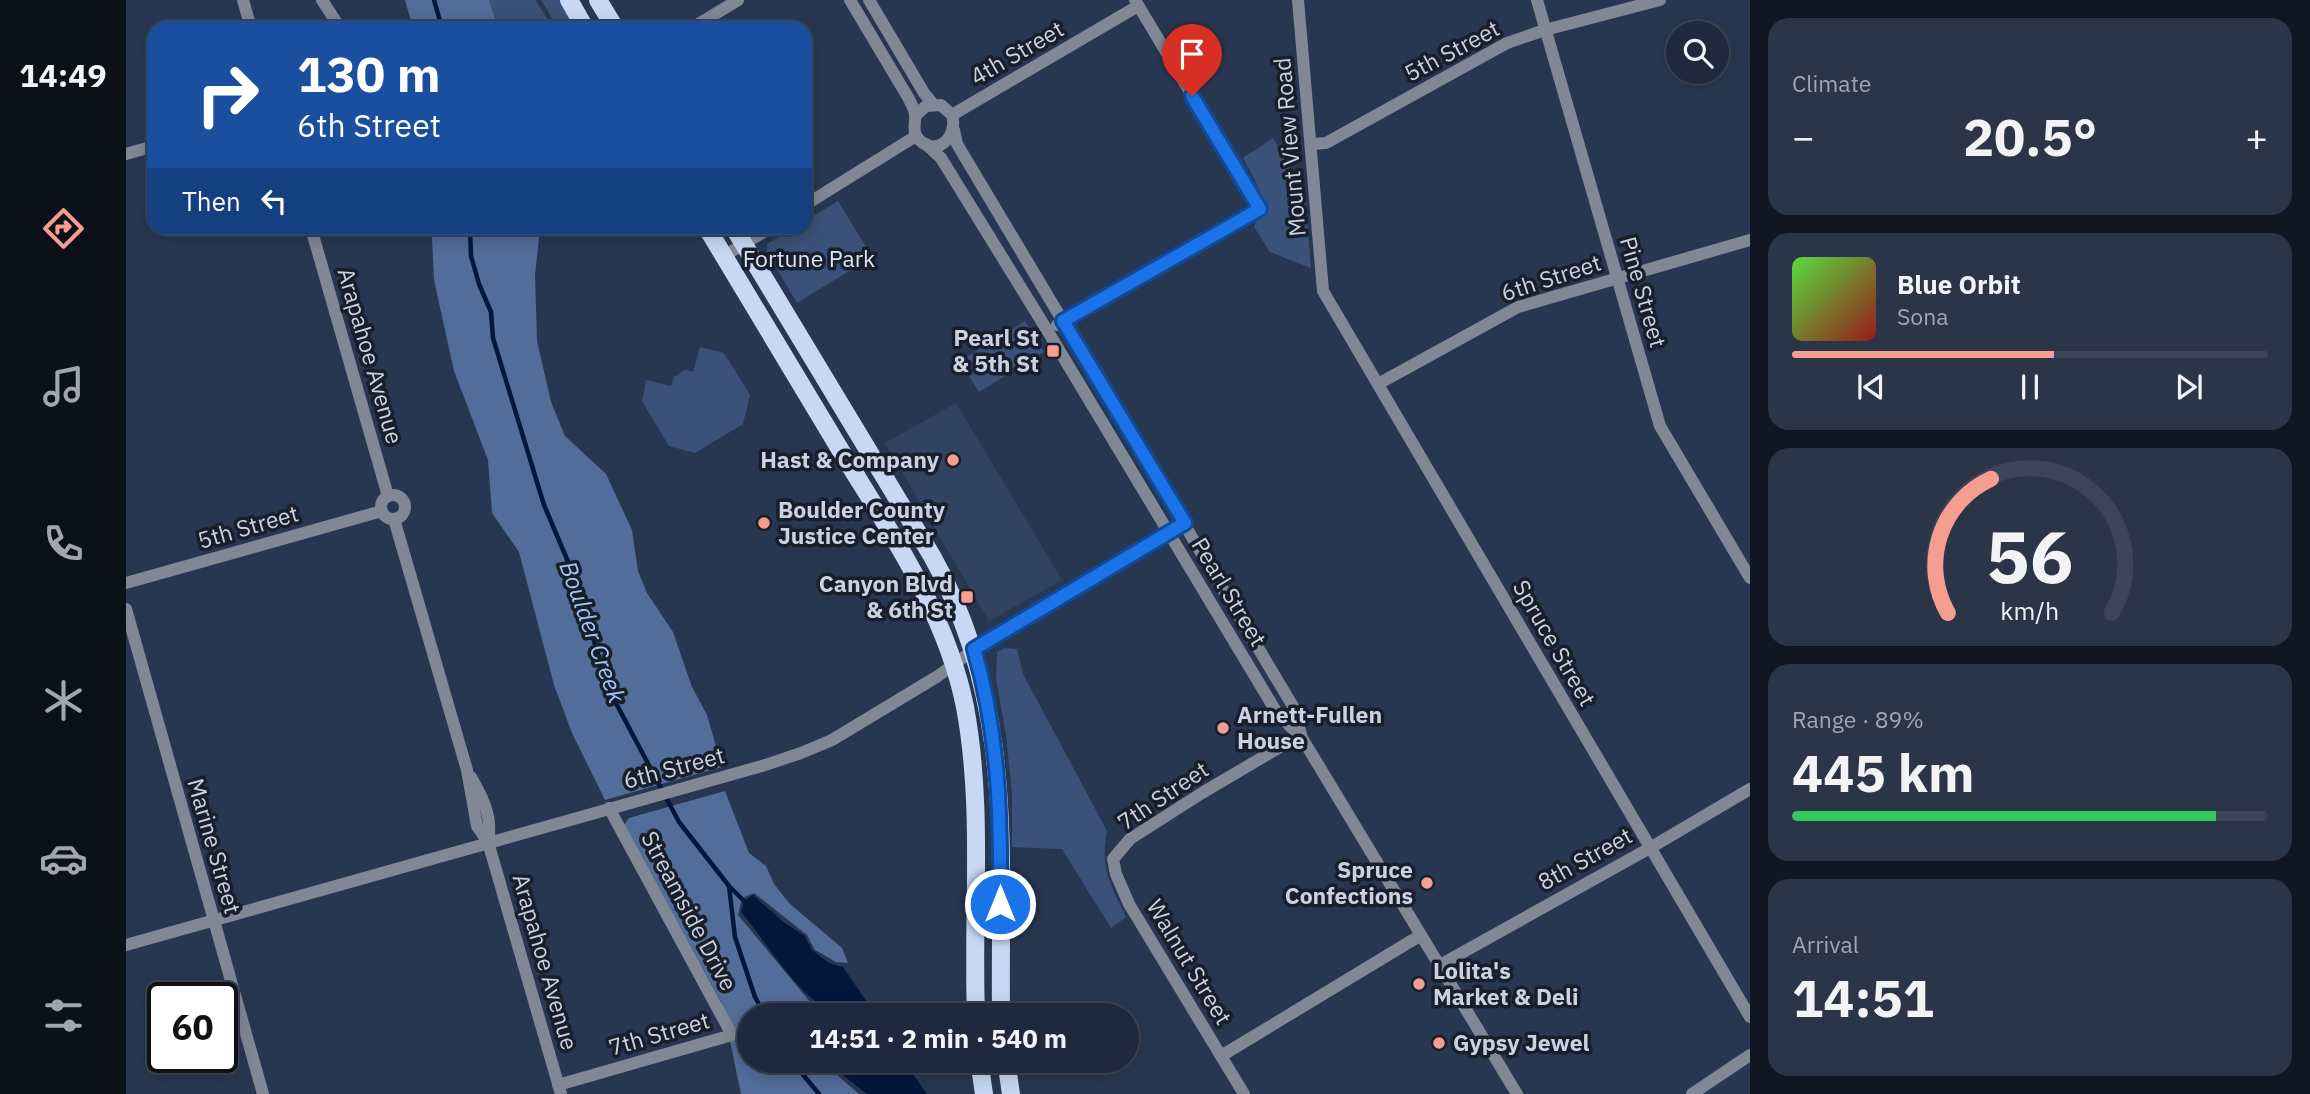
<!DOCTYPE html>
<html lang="en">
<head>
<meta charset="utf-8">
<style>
  :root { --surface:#1e293d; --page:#2b3548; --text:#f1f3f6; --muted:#a1a6b0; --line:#3c4557; --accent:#f59d8f }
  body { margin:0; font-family:"IBM Plex Sans",sans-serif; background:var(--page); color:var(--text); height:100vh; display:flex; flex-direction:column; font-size:26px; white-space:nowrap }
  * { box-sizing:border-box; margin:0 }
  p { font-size:23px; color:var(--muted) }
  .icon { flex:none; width:38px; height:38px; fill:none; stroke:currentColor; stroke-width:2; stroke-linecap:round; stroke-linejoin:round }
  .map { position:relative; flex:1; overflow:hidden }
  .details { display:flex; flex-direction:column; gap:18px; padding:18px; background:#101722; width:560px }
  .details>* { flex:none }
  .hud { position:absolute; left:21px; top:21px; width:665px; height:214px; border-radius:21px; box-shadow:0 4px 18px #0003,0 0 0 2px var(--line); background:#1a4fa0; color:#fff; overflow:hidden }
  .fabs { position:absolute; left:1540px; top:21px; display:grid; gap:14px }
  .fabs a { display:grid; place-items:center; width:63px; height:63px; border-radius:50%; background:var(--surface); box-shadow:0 4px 18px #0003,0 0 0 2px var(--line); font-size:35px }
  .speed { position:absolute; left:21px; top:982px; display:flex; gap:14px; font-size:35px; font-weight:700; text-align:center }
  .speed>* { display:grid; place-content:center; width:91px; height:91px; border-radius:50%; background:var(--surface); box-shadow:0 4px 18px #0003,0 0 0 2px var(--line); line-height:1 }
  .speed .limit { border:4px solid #111; border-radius:10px; background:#fff; color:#111 }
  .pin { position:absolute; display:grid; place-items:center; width:60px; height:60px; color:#fff; margin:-72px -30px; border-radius:50% 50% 50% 0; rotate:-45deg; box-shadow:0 0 7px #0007 }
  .pin .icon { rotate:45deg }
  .me { position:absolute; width:77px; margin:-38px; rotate:0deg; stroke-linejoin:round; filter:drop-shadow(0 0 5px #0008) }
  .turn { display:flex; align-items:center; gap:24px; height:147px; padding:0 35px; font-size:32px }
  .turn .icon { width:91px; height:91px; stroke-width:2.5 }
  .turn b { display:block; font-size:49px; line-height:60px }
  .then { display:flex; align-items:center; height:66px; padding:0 35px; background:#0003; gap:14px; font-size:26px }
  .big { font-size:52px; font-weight:700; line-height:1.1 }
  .details .card { flex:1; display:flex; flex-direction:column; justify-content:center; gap:10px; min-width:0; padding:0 24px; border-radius:21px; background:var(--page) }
  .details .dial { align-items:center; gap:0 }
  .dial svg { height:182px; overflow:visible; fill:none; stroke:var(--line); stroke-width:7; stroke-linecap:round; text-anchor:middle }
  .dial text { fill:var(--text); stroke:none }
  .song { display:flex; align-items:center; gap:21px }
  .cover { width:84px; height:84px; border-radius:10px; background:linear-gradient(135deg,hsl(110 70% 55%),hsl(0 70% 35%)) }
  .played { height:7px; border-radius:4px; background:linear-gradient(90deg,var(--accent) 55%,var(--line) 55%) }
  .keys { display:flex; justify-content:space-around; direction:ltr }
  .heat { display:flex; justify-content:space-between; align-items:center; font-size:38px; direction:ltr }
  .charge { height:10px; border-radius:5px; background:linear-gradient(90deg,#34c759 89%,var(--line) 0) }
  .trip { position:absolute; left:611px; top:1003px; width:402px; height:70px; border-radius:35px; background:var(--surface); box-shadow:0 4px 18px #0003,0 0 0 2px var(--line); font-weight:700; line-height:70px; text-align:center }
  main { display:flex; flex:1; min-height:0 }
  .tabs { display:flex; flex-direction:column; width:126px; justify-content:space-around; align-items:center; background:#0c1018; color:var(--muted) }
  .tabs .icon { width:49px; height:49px }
  .tabs .selected { color:var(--accent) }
  .tabs b { font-size:32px; color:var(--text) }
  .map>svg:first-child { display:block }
  .built { fill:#314361 }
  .green { fill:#3a5279 }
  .forest { fill:#526d9a }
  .water { fill:#03173d }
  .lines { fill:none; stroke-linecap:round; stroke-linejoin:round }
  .stream { stroke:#03173d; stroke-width:4.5 }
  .minor { stroke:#808895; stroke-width:12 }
  .major { stroke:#c8d8f4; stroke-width:18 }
  .route-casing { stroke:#114b97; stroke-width:18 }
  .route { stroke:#1a73e8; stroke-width:12 }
  .poi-dot { fill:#f59d8f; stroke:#181f2a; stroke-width:2.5 }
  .labels { text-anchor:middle; stroke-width:7; stroke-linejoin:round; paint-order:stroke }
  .street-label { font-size:23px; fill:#c8d2e2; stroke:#181f2a }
  .park-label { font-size:23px; fill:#dae3f1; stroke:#181f2a }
  .poi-label { font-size:23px; font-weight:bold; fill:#c8d2e2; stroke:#181f2a; text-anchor:end }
  .water-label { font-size:24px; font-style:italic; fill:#a3c4fb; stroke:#181f2a }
</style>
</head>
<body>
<main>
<nav class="tabs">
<b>14:49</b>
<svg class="icon selected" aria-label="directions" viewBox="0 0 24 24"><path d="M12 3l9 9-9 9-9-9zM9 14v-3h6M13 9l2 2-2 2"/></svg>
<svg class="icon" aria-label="music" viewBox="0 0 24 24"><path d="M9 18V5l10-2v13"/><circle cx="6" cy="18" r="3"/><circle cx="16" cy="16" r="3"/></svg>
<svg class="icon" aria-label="phone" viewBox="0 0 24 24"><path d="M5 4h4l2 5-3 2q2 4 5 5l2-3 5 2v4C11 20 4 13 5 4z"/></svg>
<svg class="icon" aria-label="climate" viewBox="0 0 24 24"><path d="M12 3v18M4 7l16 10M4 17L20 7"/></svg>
<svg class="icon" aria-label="car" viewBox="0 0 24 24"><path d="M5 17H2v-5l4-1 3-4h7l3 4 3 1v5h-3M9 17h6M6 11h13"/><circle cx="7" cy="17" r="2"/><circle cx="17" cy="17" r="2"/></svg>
<svg class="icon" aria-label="filters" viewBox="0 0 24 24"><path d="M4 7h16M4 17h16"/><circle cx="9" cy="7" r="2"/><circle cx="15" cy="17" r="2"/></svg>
</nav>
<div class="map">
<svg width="1624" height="1094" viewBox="0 0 1624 1094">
  <rect width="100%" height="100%" fill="#283751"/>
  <!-- built -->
  <polygon class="built" points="830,403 936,580 863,621 759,443"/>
  <!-- green -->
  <g class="green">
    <polygon points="363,0 409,0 428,28 372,28"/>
    <polygon points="415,0 433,0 450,28 432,28"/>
    <path d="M1147 138 1179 197 1185 268 1144 252 1128 227C1143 196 1131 186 1117 158Z"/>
    <polygon points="712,201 746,257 671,303 641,252 641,244 668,228 679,228 679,221"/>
    <polygon points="899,321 918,352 853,392 834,361"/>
    <polygon points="574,347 598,353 624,395 617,424 569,453 543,446 516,401 520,380 545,386 548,377 559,370 567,372"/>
    <path d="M879 648 891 649 897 674 981 831C974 871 984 882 1000 917L985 928 936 849 886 847V794L880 735 870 679 871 652Z"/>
  </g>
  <!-- forest -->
  <g class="forest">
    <polygon points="279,0 363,0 372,28 287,28"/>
    <polygon points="304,228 414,228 409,275 411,341 425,402 439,436 480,474 506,530 512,571 521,593 547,632 566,687 581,715 596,767 479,800 446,733 428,685 393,552 366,513 362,460 328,371 308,280 306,238"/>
    <polygon points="599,791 623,853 640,866 648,884 664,904 716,948 722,963 710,962 689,950 681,935 628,893 616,898 612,915 690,1009 702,1015 623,1015 623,1060 702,1061 711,1075 733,1094 615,1094 596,1003 498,825 503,818"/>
  </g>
  <!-- water -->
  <g class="water">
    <path d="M627 895 659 923 679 936 686 950 703 963 717 967 750 1015C738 1015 722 1018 712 1014 675 1003 640 941 615 912L618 901Z"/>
    <polygon points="706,1061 778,1061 801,1094 741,1094 714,1073"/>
  </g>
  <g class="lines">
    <!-- stream -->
    <g class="stream">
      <polyline points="308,0 316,28"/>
      <polyline points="344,228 345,256 353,284 365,312 367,338 418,505 449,578 483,690 553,822 603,886 609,937 629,997 639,1015"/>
      <polyline points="603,886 622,905"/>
      <polyline points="665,1060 693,1094"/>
    </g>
    <!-- minor -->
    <g class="minor">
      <polyline points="117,0 125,28"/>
      <polyline points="196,0 214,28"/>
      <path d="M724 0 783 99C785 104 789 110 789 115 790 123 786 129 791 137 807 159 833 139 826 115L815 105 800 106 789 116"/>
      <polyline points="743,0 798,93 807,104"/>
      <polyline points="1172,0 1197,291 1624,1017"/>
      <polyline points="1411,0 1534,426 1624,578"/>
      <polyline points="566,28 612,0"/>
      <polyline points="826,115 1012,6"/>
      <polyline points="828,130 831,144 1168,708 1176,738"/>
      <polyline points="800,144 815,158 921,330 1151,713 1176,738 1391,1094"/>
      <polyline points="1186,144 1200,143 1381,43 1419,30 1534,0"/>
      <polyline points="0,154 28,146"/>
      <polyline points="679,205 790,136"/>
      <polyline points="185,228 262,496"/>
      <polyline points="598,256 644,228"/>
      <polyline points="931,325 1134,209 1009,0"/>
      <polyline points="1252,384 1392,307 1624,240"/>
      <circle cx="267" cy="507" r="12"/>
      <polyline points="268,519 341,770 351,826 362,842 435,1094"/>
      <polyline points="0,583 256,511"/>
      <polyline points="0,609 137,1094"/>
      <path d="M345 777C357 798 367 817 362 842"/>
      <polyline points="0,945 636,766 675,753 706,740 812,676 864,638 1059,523"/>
      <polyline points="1314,965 1524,848 1624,789"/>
      <polyline points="1095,1056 1295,935"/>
      <polyline points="432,1085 606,1035 483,808"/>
      <polyline points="1118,1094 1003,904 990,874 987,859 1004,839 1076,793 1159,744 1176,738"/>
      <polyline points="1566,1094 1624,1055"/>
    </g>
    <!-- major -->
    <g class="major">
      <polyline points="443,0 459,28"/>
      <polyline points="472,0 489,28"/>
      <path d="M581 228C625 300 668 374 712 446 762 529 820 611 839 707 858 809 846 912 850 1015"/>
      <path d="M608 228 806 556C890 706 873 851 875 1015"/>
      <polyline points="853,1060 858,1094"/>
      <polyline points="880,1060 885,1094"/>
    </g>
  </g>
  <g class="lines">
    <defs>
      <path id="route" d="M874 904C875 816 873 735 848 649L1059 523 937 321 1134 209 1066 96"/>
    </defs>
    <!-- route casing -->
    <use href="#route" class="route-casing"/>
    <!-- route -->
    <use href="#route" class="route"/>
  </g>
  <!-- markers -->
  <g class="poi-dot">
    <rect x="920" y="344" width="14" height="14" rx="3.5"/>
    <circle cx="827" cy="460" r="7"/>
    <circle cx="638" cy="523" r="7"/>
    <rect x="834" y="590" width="14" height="14" rx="3.5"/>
    <circle cx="1097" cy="728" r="7"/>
    <circle cx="1301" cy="883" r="7"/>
    <circle cx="1293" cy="984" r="7"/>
    <circle cx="1313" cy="1043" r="7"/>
  </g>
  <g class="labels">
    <!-- street labels -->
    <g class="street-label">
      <text transform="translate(1326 51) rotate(-28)" y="8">5th Street</text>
      <text transform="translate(891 53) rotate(-30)" y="8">4th Street</text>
      <text transform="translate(1164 147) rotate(-95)" y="8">Mount View Road</text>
      <text transform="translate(1425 278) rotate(-18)" y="8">6th Street</text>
      <text transform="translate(1517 292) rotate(74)" y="8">Pine Street</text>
      <text transform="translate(244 356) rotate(74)" y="8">Arapahoe Avenue</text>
      <text transform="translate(122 527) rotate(-16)" y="8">5th Street</text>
      <text transform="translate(1103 592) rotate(59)" y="8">Pearl Street</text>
      <text transform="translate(1428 643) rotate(60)" y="8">Spruce Street</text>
      <text transform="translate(548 768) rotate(-15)" y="8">6th Street</text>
      <text transform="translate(1037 796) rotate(-34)" y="8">7th Street</text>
      <text transform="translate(88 846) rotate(74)" y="8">Marine Street</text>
      <text transform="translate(1459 859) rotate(-29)" y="8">8th Street</text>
      <text transform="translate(563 911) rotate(62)" y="8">Streamside Drive</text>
      <text transform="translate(419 962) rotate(74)" y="8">Arapahoe Avenue</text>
      <text transform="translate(1063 962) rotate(59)" y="8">Walnut Street</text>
      <text transform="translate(533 1034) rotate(-16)" y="8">7th Street</text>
    </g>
    <!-- park labels -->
    <g class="park-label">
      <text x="683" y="267">Fortune Park</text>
    </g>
    <!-- poi labels -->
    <g class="poi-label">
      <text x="913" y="346">Pearl St<tspan x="913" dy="26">&amp; 5th St</tspan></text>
      <text x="813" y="468">Hast &amp; Company</text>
      <text x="652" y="518" text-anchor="start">Boulder County<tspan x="652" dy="26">Justice Center</tspan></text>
      <text x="827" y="592">Canyon Blvd<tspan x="827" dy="26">&amp; 6th St</tspan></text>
      <text x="1111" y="723" text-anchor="start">Arnett-Fullen<tspan x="1111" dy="26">House</tspan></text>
      <text x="1287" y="878">Spruce<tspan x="1287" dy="26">Confections</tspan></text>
      <text x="1307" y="979" text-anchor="start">Lolita's<tspan x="1307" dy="26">Market &amp; Deli</tspan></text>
      <text x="1327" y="1051" text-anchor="start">Gypsy Jewel</text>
    </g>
    <!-- water labels -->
    <g class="water-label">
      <text transform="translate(466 632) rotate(70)" y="8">Boulder Creek</text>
    </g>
  </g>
</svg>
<div class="fabs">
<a><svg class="icon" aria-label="search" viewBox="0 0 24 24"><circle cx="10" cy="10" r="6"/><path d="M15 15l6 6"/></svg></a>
</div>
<div class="speed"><div class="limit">60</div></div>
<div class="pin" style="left:1066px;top:96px;background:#d93025"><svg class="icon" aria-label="arrive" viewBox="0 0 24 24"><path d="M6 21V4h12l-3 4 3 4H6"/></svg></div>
<svg class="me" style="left:874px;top:904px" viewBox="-20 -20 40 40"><circle r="17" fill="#1a73e8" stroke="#fff" stroke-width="3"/><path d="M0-11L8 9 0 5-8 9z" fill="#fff"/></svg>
<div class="trip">14:51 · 2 min · 540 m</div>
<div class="hud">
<div class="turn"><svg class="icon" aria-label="right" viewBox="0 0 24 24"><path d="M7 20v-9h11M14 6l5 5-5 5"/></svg><div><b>130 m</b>6th Street</div></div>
<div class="then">Then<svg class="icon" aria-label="left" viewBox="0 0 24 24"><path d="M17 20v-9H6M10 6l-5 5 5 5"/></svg></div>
</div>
</div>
<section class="details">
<div class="card"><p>Climate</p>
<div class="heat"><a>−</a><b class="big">20.5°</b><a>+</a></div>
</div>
<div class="card">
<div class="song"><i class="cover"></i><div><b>Blue Orbit</b><p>Sona</p></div></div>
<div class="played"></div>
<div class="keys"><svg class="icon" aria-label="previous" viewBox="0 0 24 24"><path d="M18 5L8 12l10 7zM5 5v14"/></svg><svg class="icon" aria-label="pause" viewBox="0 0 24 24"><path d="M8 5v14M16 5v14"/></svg><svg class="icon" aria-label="next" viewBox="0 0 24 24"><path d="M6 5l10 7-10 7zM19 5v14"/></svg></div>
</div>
<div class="card dial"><svg viewBox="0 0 100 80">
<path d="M14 69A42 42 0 1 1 86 69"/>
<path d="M14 69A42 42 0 0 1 33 10" stroke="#f59d8f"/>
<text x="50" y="56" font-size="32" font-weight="700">56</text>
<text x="50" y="72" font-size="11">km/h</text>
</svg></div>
<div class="card"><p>Range · 89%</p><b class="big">445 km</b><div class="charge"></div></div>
<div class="card"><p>Arrival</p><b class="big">14:51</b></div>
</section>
</main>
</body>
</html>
